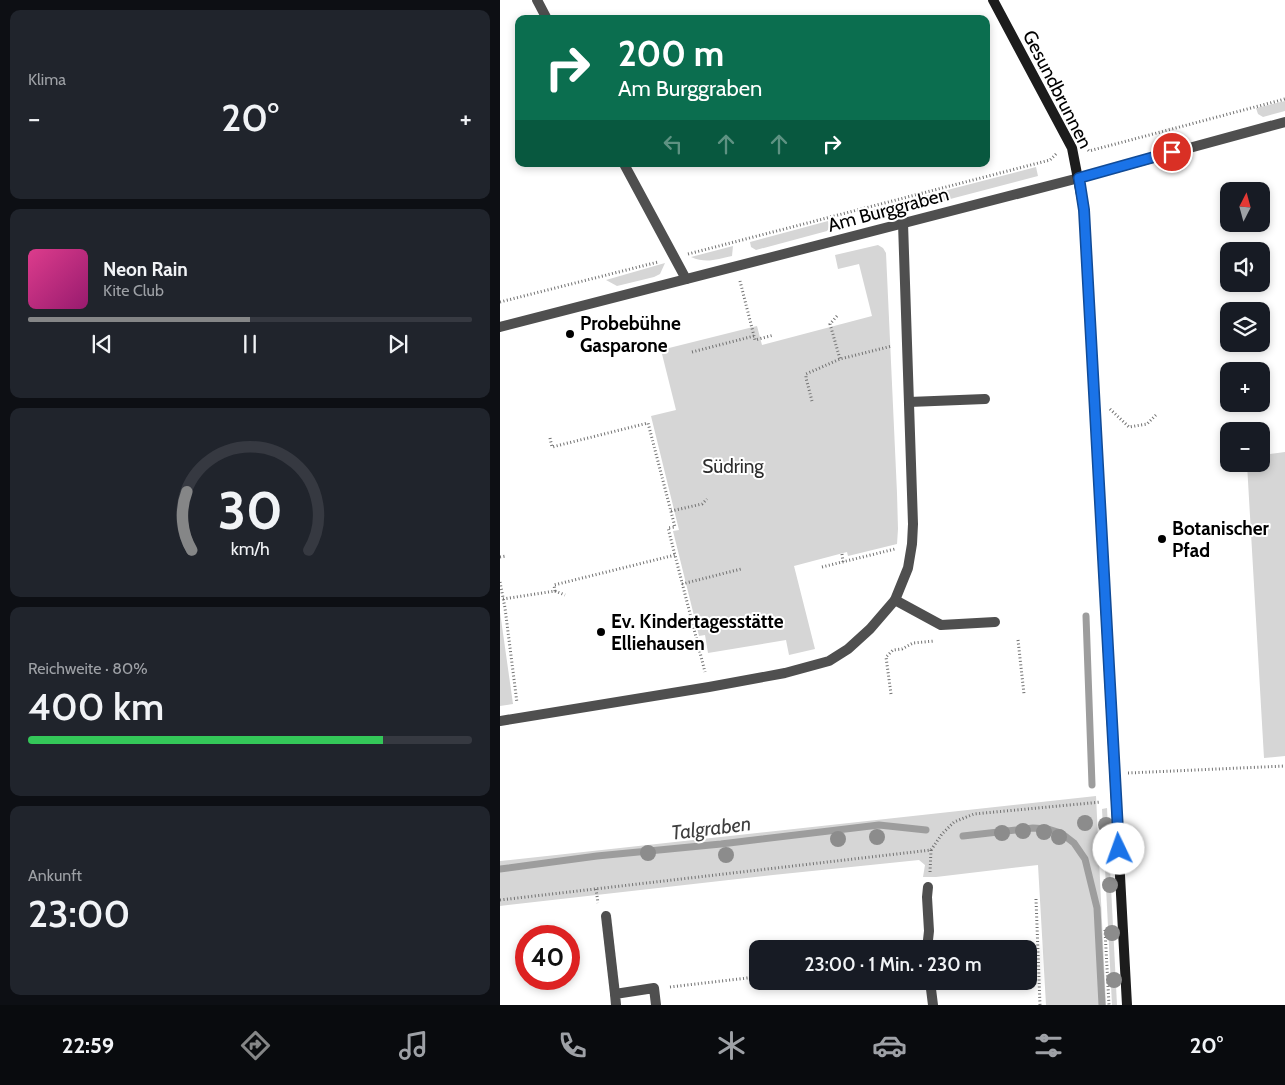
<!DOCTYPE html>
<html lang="de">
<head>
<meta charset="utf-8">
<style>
  :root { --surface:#171b24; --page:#20242c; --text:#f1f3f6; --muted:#9ea1a6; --line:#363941; --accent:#858687 }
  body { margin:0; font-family:Cabin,sans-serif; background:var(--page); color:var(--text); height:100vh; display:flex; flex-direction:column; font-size:19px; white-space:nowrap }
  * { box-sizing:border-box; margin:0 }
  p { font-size:16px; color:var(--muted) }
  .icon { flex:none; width:28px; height:28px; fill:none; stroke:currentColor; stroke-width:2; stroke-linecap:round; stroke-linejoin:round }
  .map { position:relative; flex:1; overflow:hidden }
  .drawer { display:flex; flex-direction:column; gap:10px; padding:10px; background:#0d0f14; width:500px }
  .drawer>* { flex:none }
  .banner { position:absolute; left:15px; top:15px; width:475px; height:152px; border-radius:10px; box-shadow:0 2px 8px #0003; background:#0b6e4f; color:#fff; overflow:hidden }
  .needle { width:32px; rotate:6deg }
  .buttons { position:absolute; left:720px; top:182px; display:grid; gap:10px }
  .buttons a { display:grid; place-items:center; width:50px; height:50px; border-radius:10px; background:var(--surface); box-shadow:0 2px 8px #0003; font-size:25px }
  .speed { position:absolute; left:15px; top:925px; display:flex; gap:10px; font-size:25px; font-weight:700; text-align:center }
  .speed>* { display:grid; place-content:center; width:65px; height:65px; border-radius:50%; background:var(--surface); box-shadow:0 2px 8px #0003; line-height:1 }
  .speed .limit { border:8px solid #d22; background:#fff; color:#111 }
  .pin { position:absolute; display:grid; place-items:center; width:42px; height:42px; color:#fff; margin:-21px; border:2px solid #fff; border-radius:50%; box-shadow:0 1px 5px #0007 }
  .me { position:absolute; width:55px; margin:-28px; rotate:357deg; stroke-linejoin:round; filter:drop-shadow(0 0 4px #0008) }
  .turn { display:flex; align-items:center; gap:18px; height:105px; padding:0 20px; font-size:22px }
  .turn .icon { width:65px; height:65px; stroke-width:2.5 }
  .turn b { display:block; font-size:35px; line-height:42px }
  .lanes { display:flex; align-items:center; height:48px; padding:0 20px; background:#0003; justify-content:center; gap:25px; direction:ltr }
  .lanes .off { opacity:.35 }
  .big { font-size:38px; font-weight:600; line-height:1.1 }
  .drawer .widget { flex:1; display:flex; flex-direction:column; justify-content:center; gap:8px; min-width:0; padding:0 18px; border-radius:10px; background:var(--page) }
  .drawer .dial { align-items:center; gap:0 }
  .dial svg { height:130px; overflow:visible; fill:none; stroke:var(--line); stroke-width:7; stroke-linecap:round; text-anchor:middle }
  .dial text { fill:var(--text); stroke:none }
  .song { display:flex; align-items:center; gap:15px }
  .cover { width:60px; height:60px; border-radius:8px; background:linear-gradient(135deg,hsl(330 70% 55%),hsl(320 70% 35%)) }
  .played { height:5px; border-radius:2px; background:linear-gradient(90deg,var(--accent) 50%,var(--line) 50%) }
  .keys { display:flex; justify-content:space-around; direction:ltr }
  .heat { display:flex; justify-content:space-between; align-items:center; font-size:28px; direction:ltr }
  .charge { height:8px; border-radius:4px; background:linear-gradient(90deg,#34c759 80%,var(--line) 0) }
  .trip { position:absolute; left:249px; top:940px; width:288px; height:50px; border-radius:10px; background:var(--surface); box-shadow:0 2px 8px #0003; font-weight:600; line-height:50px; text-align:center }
  .tab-bar { display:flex; height:80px; justify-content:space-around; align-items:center; background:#090b0e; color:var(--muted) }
  .tab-bar .icon { width:35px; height:35px }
  .tab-bar .on { color:var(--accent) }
  .tab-bar b { font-size:22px; color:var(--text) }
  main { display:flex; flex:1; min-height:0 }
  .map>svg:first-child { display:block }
  .green { fill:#d6d6d6 }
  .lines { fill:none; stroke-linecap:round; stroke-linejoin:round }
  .stream { stroke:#9d9d9d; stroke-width:7 }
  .path { stroke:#717171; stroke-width:3; stroke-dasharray:1 2.5; stroke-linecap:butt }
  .street { stroke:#4f4f4f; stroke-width:10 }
  .secondary { stroke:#1c1c1c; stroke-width:10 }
  .tree { fill:#8c8c8c }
  .route-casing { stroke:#114b97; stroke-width:12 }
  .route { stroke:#1a73e8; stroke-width:9 }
  .poi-dot { fill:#000; stroke:#fff; stroke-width:2 }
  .labels { text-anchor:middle; stroke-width:4; stroke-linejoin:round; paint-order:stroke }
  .street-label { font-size:19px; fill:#000; stroke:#fff }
  .poi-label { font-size:19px; font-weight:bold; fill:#000; stroke:#fff; text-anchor:start }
  .park-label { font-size:19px; fill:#2d2d2d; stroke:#fff }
  .water-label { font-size:20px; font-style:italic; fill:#3e3e3e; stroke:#fff }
</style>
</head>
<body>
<main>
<section class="drawer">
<div class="widget"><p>Klima</p>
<div class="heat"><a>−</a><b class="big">20°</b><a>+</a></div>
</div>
<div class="widget">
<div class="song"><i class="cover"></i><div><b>Neon Rain</b><p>Kite Club</p></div></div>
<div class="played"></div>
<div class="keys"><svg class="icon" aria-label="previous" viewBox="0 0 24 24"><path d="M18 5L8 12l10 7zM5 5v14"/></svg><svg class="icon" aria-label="pause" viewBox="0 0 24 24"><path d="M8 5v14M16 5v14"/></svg><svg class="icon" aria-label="next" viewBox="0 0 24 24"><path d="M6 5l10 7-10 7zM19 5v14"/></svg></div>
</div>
<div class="widget dial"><svg viewBox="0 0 100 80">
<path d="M14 69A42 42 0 1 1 86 69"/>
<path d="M14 69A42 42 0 0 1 11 33" stroke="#858687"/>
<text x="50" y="56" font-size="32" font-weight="700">30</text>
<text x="50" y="72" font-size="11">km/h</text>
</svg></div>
<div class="widget"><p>Reichweite · 80%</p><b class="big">400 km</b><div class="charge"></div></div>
<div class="widget"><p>Ankunft</p><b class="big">23:00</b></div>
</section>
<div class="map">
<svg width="785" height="1005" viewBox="0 0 785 1005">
  <rect width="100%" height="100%" fill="#fff"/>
  <!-- green -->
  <g class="green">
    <polygon points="785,101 785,111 763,117 758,114 756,108"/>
    <polygon points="536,167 538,176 374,219 370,210"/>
    <polygon points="328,221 329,228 327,231 256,250 251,247 250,242"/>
    <polygon points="378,245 383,248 386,253 397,493 398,529 397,544 348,556 347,552 294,566 315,649 289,655 286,640 208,653 205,635 199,636 173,531 179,530 151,416 176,410 161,350 257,326 262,345 372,316 359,264 338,269 335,255"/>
    <path d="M233 246 232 256C217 259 207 264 191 257Z"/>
    <polygon points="165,263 160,274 154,277 117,286 106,280"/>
    <polygon points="785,452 785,756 764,758 747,464 761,464 761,455"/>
    <polygon points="0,612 13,704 0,706"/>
    <polygon points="596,796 606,1005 546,1005 538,865 436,877 423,877 425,865 419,860 273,875 0,906 0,861"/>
    <polygon points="607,808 617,1005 612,1005 602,809"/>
  </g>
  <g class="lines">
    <!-- stream -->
    <g class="stream">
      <polyline points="586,616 592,785"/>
      <polyline points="463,836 533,828 548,829 561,833 574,843 585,859 597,908 602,1005"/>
      <polyline points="0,869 97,856 221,844 379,825 426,830"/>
    </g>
    <!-- path -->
    <g class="path">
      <polyline points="588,150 589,151 785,99"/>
      <polyline points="188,254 550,160 557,153"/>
      <polyline points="240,281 255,340 274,335"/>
      <polyline points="0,302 158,262"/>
      <polyline points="337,316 330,324 340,359"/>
      <polyline points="192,352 254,336"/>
      <polyline points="312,401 306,378 306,374 340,359 392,346"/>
      <polyline points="610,409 629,427 647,424 656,415"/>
      <polyline points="50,438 52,447 148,423 175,527 168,528 205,672"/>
      <polyline points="171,511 202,504 207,499"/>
      <polyline points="342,554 343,562"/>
      <polyline points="0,557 6,556"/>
      <polyline points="322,567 395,549"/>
      <polyline points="0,582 5,608 17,703"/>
      <polyline points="182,584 241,569"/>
      <polyline points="55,591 65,595"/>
      <polyline points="3,599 55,591 54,585 175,555"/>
      <polyline points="518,640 524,694"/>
      <polyline points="391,694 386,657 393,650 402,649 413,643 434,641"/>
      <polyline points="628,773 785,766"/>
      <polyline points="430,872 431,850"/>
      <polyline points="96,889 98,903"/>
      <polyline points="536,899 540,1005"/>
      <polyline points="0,900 431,850 442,834 454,822 474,814 601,802"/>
      <polyline points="605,930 609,1005"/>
      <polyline points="170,987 256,977 258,971"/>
    </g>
    <!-- street -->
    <g class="street">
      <polyline points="37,0 47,19"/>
      <polyline points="124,164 186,279"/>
      <polyline points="0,327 579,178 785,122"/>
      <polyline points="409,402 485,399"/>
      <polyline points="395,600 441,625 495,622"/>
      <polyline points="0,721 209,687 285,673 329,661 348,649 370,629 395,600 408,568 412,544 413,524 403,223"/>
      <polyline points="106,916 115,994"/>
      <polyline points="427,949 429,931 427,897 428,887"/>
      <polyline points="430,981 433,1005"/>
      <polyline points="116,1005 115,994 154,988 156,1005"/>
    </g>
    <!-- secondary -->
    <polyline class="secondary" points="493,0 572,148 584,210 627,1005"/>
  </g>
  <!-- trees -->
  <g class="tree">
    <circle cx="585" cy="823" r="8"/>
    <circle cx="606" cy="825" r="8"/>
    <circle cx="523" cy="831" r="8"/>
    <circle cx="544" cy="832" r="8"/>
    <circle cx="502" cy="833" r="8"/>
    <circle cx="377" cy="837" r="8"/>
    <circle cx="559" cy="837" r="8"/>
    <circle cx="338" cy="839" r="8"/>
    <circle cx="148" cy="853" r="8"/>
    <circle cx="226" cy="855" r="8"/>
    <circle cx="610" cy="885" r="8"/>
    <circle cx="612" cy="933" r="8"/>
    <circle cx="614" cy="980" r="8"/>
  </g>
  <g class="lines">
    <defs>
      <polyline id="route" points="619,849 584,210 579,178 672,152"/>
    </defs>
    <!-- route casing -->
    <use href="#route" class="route-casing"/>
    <!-- route -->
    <use href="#route" class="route"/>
  </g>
  <!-- markers -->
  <g class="poi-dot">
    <circle cx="70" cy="334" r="5"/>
    <circle cx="662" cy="539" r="5"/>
    <circle cx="101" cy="632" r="5"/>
  </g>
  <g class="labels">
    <!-- street labels -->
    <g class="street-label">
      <text transform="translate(558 89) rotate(63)" y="7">Gesundbrunnen</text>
      <text transform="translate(388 209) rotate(-15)" y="7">Am Burggraben</text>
    </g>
    <!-- poi labels -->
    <g class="poi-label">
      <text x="80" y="330">Probebühne<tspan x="80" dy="22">Gasparone</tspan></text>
      <text x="672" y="535">Botanischer<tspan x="672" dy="22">Pfad</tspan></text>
      <text x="111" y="628">Ev. Kindertagesstätte<tspan x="111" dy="22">Elliehausen</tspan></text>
    </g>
    <!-- park labels -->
    <g class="park-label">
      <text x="233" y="473">Südring</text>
    </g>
    <!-- water labels -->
    <g class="water-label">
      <text transform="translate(211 828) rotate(-7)" y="7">Talgraben</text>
    </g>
  </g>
</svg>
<div class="buttons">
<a><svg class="needle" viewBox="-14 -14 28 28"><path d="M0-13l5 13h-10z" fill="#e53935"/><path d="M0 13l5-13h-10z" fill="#9ea1a6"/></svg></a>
<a><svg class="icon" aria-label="sound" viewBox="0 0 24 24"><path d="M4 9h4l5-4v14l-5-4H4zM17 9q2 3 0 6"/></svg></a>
<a><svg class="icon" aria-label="layers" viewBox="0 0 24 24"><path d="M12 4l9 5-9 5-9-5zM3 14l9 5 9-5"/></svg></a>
<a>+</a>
<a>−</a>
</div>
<div class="speed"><div class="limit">40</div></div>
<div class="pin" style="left:672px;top:152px;background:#d93025"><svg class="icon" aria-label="arrive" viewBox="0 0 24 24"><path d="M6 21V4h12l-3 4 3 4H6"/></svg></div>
<svg class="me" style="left:619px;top:849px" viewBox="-20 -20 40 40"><circle r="19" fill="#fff"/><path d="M0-13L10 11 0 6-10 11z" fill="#1a73e8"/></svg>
<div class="trip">23:00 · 1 Min. · 230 m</div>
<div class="banner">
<div class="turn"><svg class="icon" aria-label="right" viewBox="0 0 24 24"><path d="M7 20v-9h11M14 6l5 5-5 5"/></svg><div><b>200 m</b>Am Burggraben</div></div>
<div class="lanes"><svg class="icon off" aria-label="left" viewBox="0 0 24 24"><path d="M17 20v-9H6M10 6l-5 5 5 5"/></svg><svg class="icon off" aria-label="ahead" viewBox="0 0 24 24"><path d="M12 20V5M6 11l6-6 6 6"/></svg><svg class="icon off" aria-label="ahead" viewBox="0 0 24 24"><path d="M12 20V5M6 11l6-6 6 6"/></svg><svg class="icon" aria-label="right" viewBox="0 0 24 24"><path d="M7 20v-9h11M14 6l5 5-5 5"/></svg></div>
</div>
</div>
</main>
<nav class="tab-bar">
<b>22:59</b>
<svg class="icon on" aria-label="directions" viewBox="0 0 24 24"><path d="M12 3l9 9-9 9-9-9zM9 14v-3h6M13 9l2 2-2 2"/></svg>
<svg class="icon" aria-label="music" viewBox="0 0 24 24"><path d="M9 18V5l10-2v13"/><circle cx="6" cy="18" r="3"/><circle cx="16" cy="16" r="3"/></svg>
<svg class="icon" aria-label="phone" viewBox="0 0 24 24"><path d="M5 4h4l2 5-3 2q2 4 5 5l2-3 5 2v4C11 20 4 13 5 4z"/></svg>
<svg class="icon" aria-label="climate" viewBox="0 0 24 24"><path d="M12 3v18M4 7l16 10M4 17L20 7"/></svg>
<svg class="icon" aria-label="car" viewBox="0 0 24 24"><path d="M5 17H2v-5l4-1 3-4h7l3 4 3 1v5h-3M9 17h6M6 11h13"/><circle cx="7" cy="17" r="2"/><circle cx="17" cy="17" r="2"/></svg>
<svg class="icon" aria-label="filters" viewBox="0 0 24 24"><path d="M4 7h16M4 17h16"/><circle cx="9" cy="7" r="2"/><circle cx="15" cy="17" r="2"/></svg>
<b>20°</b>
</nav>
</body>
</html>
